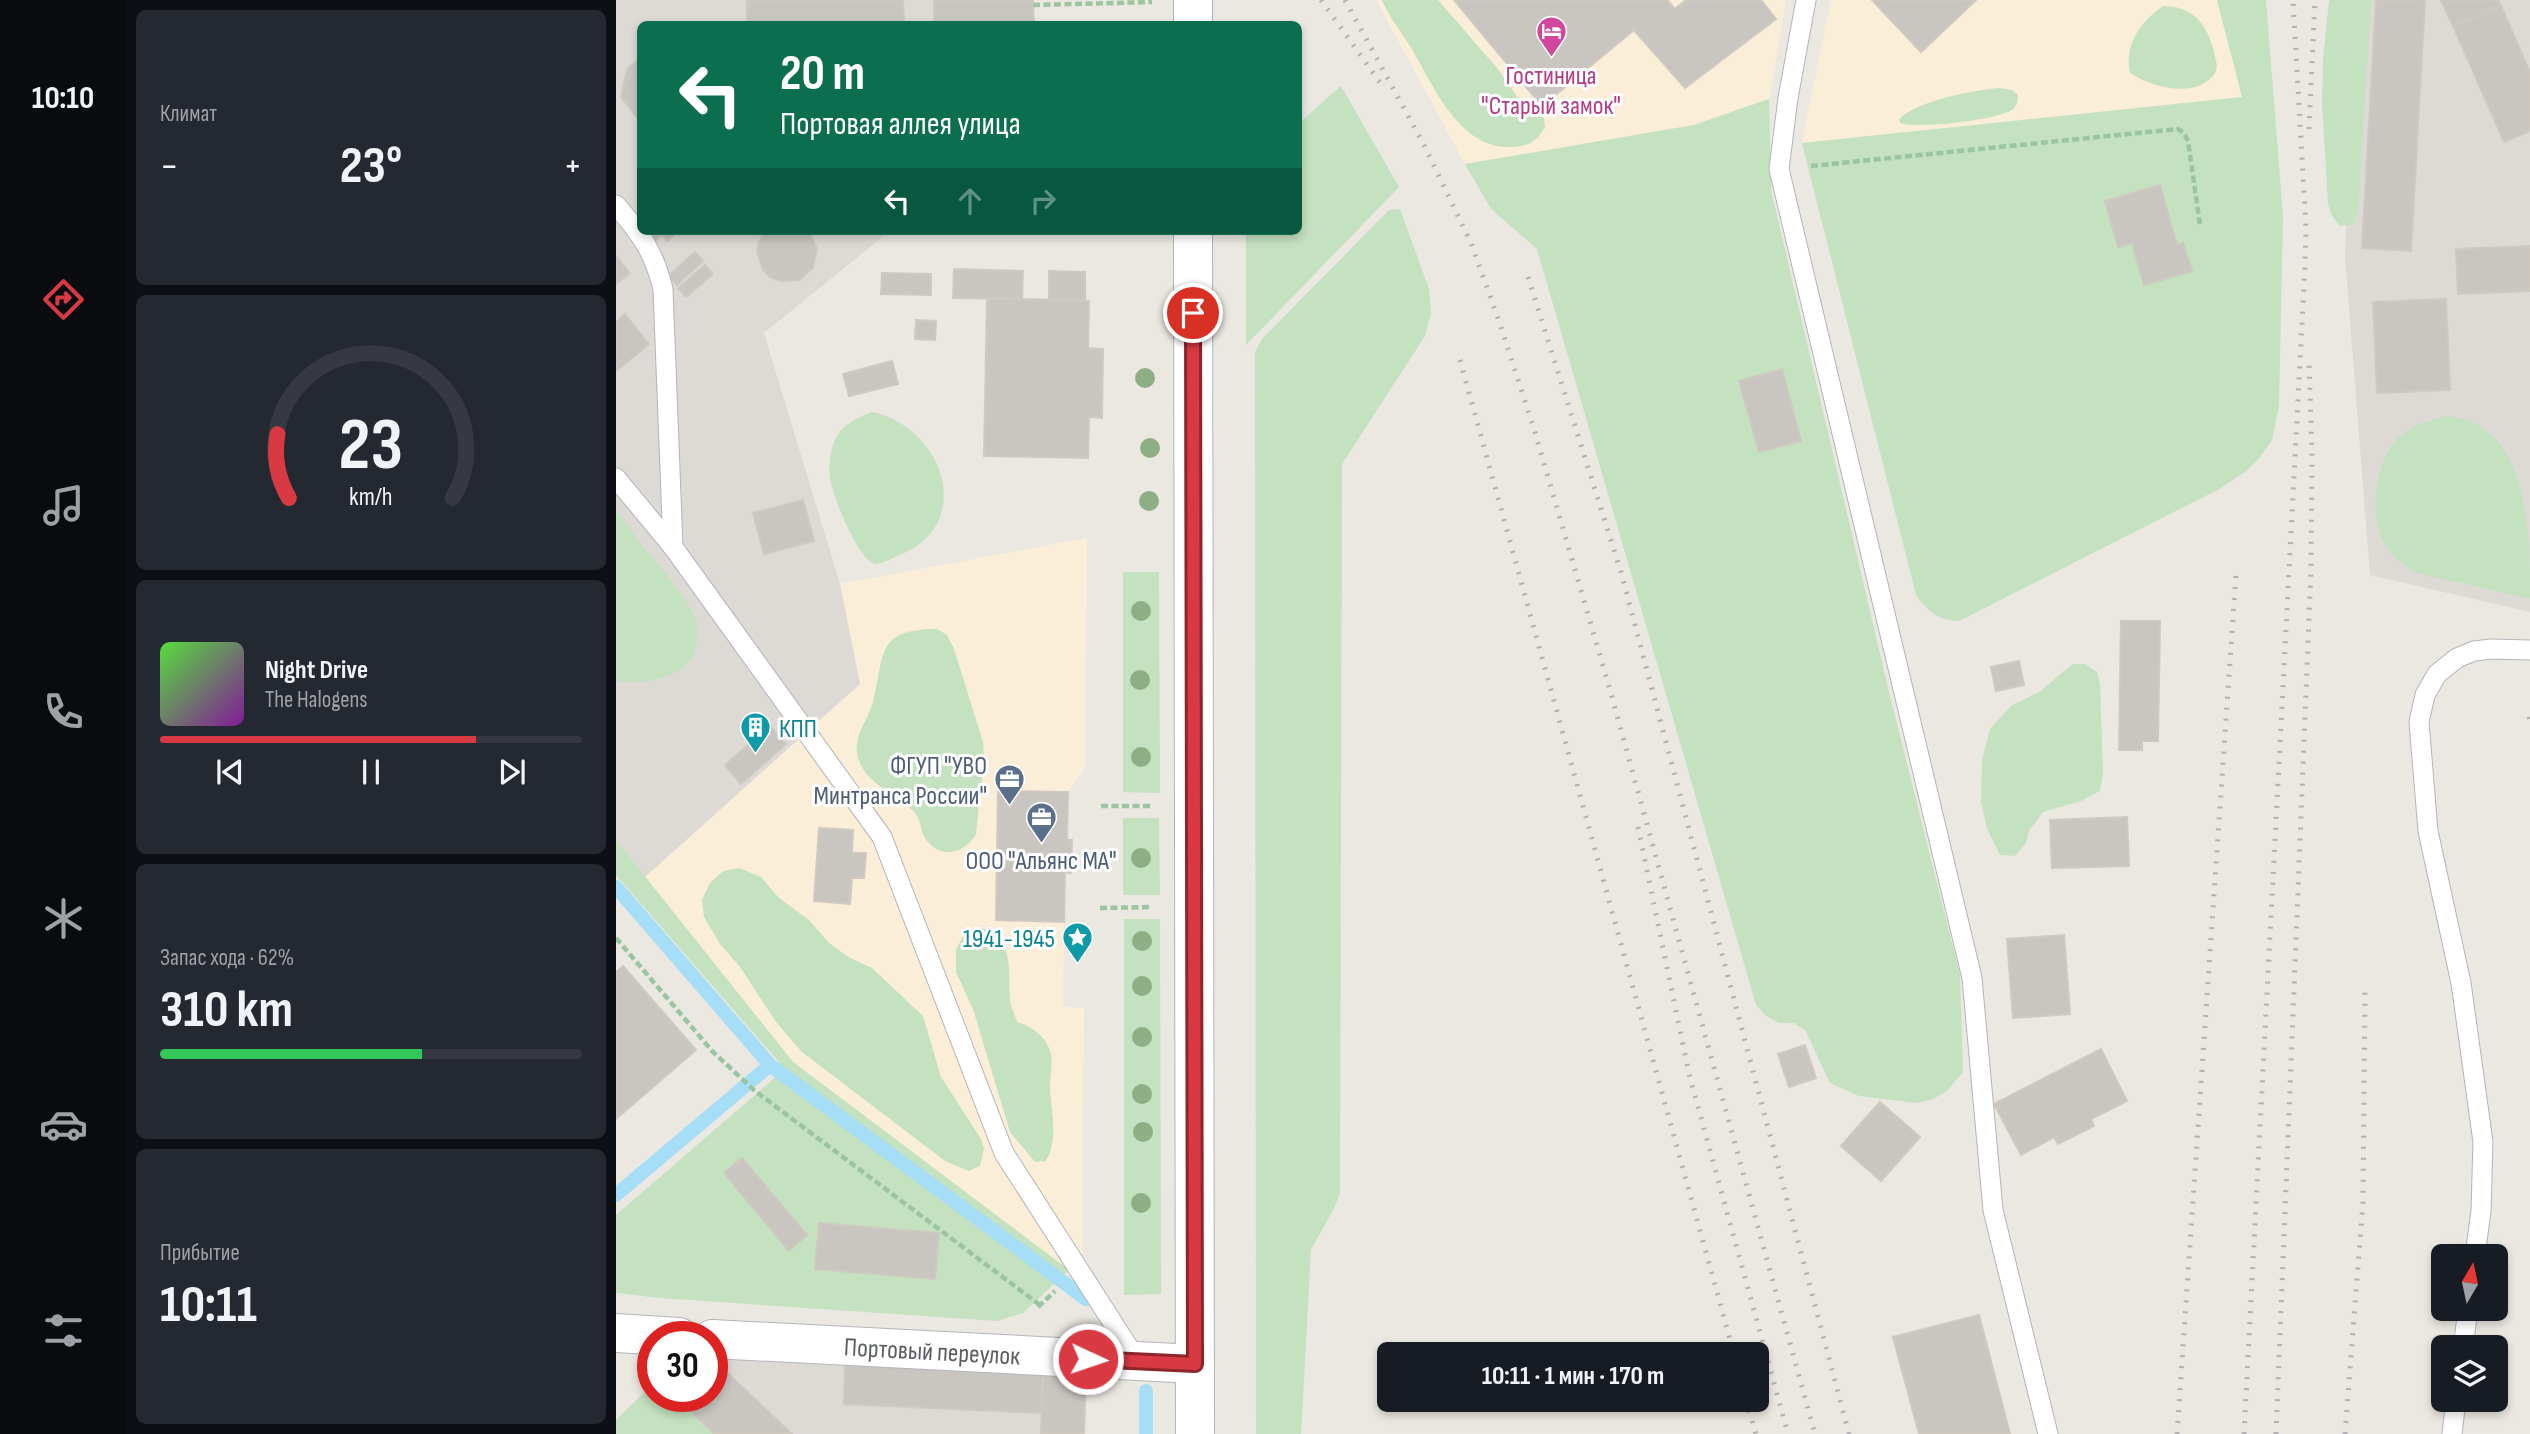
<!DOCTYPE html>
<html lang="ru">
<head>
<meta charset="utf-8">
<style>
  :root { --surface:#171b24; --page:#242831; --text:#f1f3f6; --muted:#9ea1a6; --line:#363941; --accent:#d93942 }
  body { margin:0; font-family:"Sofia Sans Condensed",sans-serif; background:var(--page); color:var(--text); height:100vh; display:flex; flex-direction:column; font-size:26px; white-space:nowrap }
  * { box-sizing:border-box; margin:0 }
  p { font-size:23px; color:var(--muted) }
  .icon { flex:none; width:38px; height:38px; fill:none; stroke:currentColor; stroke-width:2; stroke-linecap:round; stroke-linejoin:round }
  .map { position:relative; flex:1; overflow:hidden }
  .sheet { display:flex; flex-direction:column; gap:10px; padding:10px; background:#0d0f14; width:490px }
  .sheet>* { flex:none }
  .hud { position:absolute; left:21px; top:21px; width:665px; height:214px; border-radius:10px; box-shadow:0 4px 10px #0003; background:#0b6e4f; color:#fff; overflow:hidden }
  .needle { width:46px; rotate:9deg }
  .controls { position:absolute; left:1815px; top:1244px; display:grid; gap:14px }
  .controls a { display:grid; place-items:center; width:77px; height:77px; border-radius:10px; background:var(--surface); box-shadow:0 4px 10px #0003; font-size:35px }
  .speed { position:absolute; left:21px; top:1321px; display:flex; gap:14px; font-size:35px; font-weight:700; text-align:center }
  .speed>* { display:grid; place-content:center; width:91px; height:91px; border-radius:50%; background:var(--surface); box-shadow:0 4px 10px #0003; line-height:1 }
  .speed .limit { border:10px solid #d22; background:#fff; color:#111 }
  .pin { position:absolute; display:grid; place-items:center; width:60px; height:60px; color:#fff; margin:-30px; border:4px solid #fff; border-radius:50%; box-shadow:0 2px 7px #0007 }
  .me { position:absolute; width:77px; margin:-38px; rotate:93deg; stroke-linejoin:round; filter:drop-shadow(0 0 5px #0008) }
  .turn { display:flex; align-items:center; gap:24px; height:147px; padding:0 28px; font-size:32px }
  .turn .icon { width:91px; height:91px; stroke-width:2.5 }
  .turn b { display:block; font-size:49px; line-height:60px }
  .lanes { display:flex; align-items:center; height:66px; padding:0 28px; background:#0003; justify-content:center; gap:35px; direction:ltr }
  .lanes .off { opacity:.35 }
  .big { font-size:52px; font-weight:700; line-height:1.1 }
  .sheet .widget { flex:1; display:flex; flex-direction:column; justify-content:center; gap:10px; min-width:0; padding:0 24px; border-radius:10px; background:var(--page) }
  .sheet .dial { align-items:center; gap:0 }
  .dial svg { height:182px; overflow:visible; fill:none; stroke:var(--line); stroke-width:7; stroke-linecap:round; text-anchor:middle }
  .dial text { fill:var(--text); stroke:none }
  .song { display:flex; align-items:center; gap:21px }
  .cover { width:84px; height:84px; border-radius:10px; background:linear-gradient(135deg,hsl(110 70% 55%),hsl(290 70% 35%)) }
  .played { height:7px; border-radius:4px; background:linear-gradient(90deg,var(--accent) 75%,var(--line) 75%) }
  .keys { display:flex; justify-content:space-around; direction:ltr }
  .heat { display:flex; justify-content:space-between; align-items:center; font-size:38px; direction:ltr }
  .charge { height:10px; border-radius:5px; background:linear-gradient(90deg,#34c759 62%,var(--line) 0) }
  .trip { position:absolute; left:761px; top:1342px; width:392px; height:70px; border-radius:10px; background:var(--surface); box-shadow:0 4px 10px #0003; font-weight:700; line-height:70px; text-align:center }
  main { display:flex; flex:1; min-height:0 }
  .dock { display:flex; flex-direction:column; width:126px; justify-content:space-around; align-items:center; background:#090b0e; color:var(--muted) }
  .dock .icon { width:49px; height:49px }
  .dock .active { color:var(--accent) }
  .dock b { font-size:32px; color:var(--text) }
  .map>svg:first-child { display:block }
  .commercial { fill:#faeed8 }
  .industrial { fill:#dddad6 }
  .green { fill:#c4e1c0 }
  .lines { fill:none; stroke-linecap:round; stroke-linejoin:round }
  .stream { stroke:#a6def7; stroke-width:14 }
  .building { fill:#c9c5c0; stroke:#cfc9c0; stroke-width:2 }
  .service-casing { stroke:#b2b5b8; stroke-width:21 }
  .minor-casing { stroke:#b2b5b8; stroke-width:40 }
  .tertiary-casing { stroke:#b2b5b8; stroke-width:40 }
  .path { stroke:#9bc4a1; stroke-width:4.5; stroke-dasharray:7 3.5; stroke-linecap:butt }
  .service { stroke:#fff; stroke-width:19 }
  .minor { stroke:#fff; stroke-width:38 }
  .tertiary { stroke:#fff; stroke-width:38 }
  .rail { stroke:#b0b1b1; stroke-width:5; stroke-dasharray:2 9; stroke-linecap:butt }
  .tree { fill:#8eae86 }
  .route-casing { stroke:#8d252b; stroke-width:18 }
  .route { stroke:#d93942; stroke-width:12 }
  .labels { text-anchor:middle; stroke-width:6; stroke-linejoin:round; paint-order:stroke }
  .hotel-label { font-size:26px; fill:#b23c85; stroke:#fff }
  .culture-label { font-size:26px; fill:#0d838f; stroke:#fff; text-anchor:start }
  .service-label { font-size:26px; fill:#4e5e75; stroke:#fff; text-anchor:end }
  .street-label { font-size:26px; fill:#5a5e61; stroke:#fff }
</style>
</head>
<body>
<main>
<nav class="dock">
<b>10:10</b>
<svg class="icon active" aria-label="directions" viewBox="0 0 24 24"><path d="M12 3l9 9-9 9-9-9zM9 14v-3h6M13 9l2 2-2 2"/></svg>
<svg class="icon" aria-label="music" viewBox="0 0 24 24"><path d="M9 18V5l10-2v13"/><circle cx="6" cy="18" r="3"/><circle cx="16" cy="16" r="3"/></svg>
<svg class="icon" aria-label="phone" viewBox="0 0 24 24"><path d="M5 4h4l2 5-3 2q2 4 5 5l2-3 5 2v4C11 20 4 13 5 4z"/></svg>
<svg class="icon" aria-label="climate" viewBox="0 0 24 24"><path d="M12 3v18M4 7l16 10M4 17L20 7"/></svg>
<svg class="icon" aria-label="car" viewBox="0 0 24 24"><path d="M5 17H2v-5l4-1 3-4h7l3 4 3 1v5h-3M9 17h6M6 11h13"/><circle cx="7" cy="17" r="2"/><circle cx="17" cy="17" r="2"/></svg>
<svg class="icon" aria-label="filters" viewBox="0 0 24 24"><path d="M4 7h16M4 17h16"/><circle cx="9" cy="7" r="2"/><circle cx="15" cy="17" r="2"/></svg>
</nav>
<section class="sheet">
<div class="widget"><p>Климат</p>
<div class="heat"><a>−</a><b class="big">23°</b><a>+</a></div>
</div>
<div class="widget dial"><svg viewBox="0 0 100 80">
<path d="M14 69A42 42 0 1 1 86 69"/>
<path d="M14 69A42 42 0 0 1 9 41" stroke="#d93942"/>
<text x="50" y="56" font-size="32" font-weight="700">23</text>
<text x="50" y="72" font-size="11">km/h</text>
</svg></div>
<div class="widget">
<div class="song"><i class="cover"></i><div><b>Night Drive</b><p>The Halogens</p></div></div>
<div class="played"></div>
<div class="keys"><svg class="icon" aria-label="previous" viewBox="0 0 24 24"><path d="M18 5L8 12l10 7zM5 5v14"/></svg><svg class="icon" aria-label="pause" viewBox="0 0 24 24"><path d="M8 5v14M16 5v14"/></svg><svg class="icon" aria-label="next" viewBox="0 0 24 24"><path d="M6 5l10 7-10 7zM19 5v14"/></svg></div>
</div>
<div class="widget"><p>Запас хода · 62%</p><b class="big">310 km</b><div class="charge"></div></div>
<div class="widget"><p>Прибытие</p><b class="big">10:11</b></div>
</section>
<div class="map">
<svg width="1914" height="1434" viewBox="0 0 1914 1434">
  <rect width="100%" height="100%" fill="#ebe8e1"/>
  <!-- commercial -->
  <g class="commercial">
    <polygon points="760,0 1170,0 1153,99 1078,125 849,164"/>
    <polygon points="1215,0 1601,0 1626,97 1186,143"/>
    <polygon points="471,538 469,768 452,792 451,840 456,840 455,873 449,873 447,1007 468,1008 466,1259 453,1270 177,1062 29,877 244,684 224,584"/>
  </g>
  <!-- industrial -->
  <g class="industrial">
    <polygon points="0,0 418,0 418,24 24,24 24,231 274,231 148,333 224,584 244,684 29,877 0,840"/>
    <polygon points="1739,0 1914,0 1914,612 1754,575 1729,257"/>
    <polygon points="108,1356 470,1371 468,1434 98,1434 64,1402 59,1407 47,1397 96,1396 96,1368"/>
  </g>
  <!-- green -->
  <g class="green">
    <path d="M766 0H822L881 68 905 102 928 118 929 127C920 143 912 146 895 147 842 149 817 84 794 46 785 31 772 16 766 0Z"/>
    <path d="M1601 0H1650L1667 216 1663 406 1656 440 1644 457 1629 472 1603 489 1343 621C1322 620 1312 612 1300 595L1186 143 1626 97Z"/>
    <polygon points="1713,0 1755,0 1742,211 1737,224 1724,226 1716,216 1712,204 1706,103 1707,60"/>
    <path d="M1547 6C1577 6 1591 24 1598 52 1599 58 1603 66 1599 73 1581 100 1535 87 1514 73 1508 45 1524 22 1547 6Z"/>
    <polygon points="725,86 783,187 630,345 630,231 682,231 683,123"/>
    <path d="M1383 88 1396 90 1402 95C1402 101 1401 106 1396 110 1380 120 1303 129 1284 123L1283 119C1301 101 1357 90 1383 88Z"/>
    <polygon points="1153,99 1155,190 1272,688 1344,975 1347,1072 1331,1091 1317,1099 1301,1103 1243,1096 1214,1083 1189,1030 1178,1023 1163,1023 1150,1016 1140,1005 921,249 875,209 849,164 1078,125"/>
    <path d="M784 209 813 289 815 313 809 336 726 464 724 1193C717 1214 705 1230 695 1250L685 1434H640L639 352 646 339 773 210Z"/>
    <path d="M256 412C329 427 361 527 281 556 275 559 267 563 261 564 243 565 216 493 214 478 212 466 215 446 221 436 228 423 244 417 256 412Z"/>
    <path d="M1830 416C1914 423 1914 532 1914 599L1801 573C1787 566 1773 554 1766 539 1755 514 1759 471 1774 448 1785 429 1810 421 1830 416Z"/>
    <path d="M0 510C11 522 18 537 29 549 47 570 68 592 79 619 82 625 81 633 81 640 77 679 32 684 0 681Z"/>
    <polygon points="507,572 543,572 544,793 507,792"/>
    <path d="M321 629 331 635 338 649 367 742 368 758 360 834C349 854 323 860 309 838 304 830 305 819 299 813 282 794 250 785 242 758 236 736 252 721 257 702 269 655 259 629 321 629Z"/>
    <polygon points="1457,664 1469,664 1481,672 1484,684 1487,773 1484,791 1465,801 1427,812 1413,831 1410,843 1399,856 1384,855 1371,829 1365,801 1366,760 1374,729 1395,706 1423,692"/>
    <polygon points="507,818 543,818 544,895 507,895"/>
    <polygon points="0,840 177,1062 453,1270 407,1313 381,1321 44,1298 0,1293 0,1215 169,1069 0,875"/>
    <polygon points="123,868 145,877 163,898 193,920 213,943 234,958 256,968 307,1016 325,1077 365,1139 368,1149 364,1166 353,1171 329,1161 186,1052 160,1022 124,967 104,944 88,917 86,900 94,883 107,871"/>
    <polygon points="508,919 544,919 545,1294 508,1295"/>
    <path d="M366 928C399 937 392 974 394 1000 395 1007 399 1015 401 1022 417 1027 431 1037 435 1054 437 1064 434 1076 434 1087 435 1112 443 1138 430 1161L419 1162 394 1132 357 1009 340 972V950L347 936 352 930Z"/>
    <polygon points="36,1385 37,1396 47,1397 58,1407 64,1401 98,1434 0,1434 0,1420"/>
  </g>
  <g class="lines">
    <!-- stream -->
    <g class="stream">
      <polyline points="0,887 154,1065 470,1299"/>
      <polyline points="0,1195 154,1065"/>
      <polyline points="530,1434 530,1391"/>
    </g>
  </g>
  <!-- building -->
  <g class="building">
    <polygon points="131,0 287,0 288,24 131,24"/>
    <polygon points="318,0 417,0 418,24 318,24"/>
    <polygon points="838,0 1051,0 1059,9 1070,0 1145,0 1160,19 1069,88 1018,30 926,106"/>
    <polygon points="1256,0 1360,0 1305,52"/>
    <polygon points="1760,0 1809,0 1795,251 1746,248"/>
    <polygon points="1825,0 1882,0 1885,6 1837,26"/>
    <polygon points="1885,6 1914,72 1914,131 1888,142 1837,26"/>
    <polygon points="24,59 24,121 5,97 11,69"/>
    <polygon points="1544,185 1561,245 1567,243 1576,271 1528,285 1516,243 1502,247 1489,201"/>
    <polygon points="33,231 63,231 51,241 46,235 40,240"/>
    <polygon points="151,231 193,232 201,249 197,268 183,280 164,281 154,277 147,270 141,251 143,241"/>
    <polygon points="1914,246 1914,291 1842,294 1840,249"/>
    <polygon points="79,252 87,261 61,285 53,275"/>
    <polygon points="0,256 14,273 0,284"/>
    <polygon points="89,265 97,274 70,297 62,288"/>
    <polygon points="338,269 407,271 406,299 337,298"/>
    <polygon points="433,271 469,272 469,301 433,300"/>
    <polygon points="266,273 315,274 315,295 265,294"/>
    <polygon points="371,298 473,301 472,348 487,349 486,418 473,417 472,458 368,456"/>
    <polygon points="1830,299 1834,390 1761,393 1757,302"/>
    <polygon points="9,314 33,344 0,371 0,322"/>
    <polygon points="300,320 320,321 319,340 299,339"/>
    <polygon points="276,361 282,384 233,396 227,374"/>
    <polygon points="1166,369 1185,441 1143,452 1123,381"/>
    <polygon points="187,500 198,541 148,554 137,513"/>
    <polygon points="1505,621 1544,621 1542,741 1526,741 1526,750 1503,750"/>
    <polygon points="1403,661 1408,685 1380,691 1375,667"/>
    <polygon points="154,726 170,744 125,784 109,765"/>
    <polygon points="382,791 452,792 451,840 456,840 455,873 449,872 448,922 380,920"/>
    <polygon points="1511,817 1513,866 1436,868 1434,820"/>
    <polygon points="203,828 237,830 236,853 250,853 248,878 236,878 234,904 198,901"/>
    <polygon points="1448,935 1454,1014 1397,1018 1391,939"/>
    <polygon points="7,966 80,1050 0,1119 0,972"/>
    <polygon points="1189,1045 1200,1078 1173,1087 1162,1054"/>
    <polygon points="1485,1049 1511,1101 1475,1119 1478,1126 1442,1144 1438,1137 1405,1155 1378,1104"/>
    <polygon points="1264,1102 1304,1137 1265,1181 1225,1146"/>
    <polygon points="126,1158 191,1235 173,1251 108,1173"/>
    <polygon points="203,1223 323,1233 319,1279 199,1269"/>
    <polygon points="1363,1315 1394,1434 1303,1434 1277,1337"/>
    <polygon points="229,1362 427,1370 426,1413 228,1404"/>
    <polygon points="101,1363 176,1434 98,1434 64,1401 69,1396 96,1396 96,1368"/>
    <polygon points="427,1370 470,1371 468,1434 425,1434"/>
    <polygon points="47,1396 69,1396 59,1407"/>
  </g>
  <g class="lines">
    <defs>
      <g id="service">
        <polyline points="1190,0 1172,98 1163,169 1356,978 1377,1210 1432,1434"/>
        <path d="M0 205C25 234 38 252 47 289L57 547"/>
        <polyline points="0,478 57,547 266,837 388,1153 522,1362"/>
        <polyline points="1859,1256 1865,1211 1867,1142 1845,983 1812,831 1803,722 1809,695 1821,674 1841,658 1858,651 1876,649 1914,650"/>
        <polyline points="1847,1348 1852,1309"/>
        <polyline points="1836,1434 1840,1400"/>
      </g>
      <g id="minor">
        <polyline points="0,1333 63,1337"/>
        <polyline points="96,1339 579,1364"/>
      </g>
      <g id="tertiary">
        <polyline points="577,0 577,24"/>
        <polyline points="577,231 579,1434"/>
      </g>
    </defs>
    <!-- service casing -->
    <use href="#service" class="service-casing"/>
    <!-- minor casing -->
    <use href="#minor" class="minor-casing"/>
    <!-- tertiary casing -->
    <use href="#tertiary" class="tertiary-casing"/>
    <!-- path -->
    <g class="path">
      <polyline points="417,5 536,2"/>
      <polyline points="1195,166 1562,129 1568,133 1572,141 1584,225"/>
      <polyline points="485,806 536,806"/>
      <polyline points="455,856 485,857"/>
      <polyline points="484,908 536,907"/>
      <polyline points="0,938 97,1052 139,1091 424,1305"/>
      <polyline points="422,1307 439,1291"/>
    </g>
    <!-- service -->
    <use href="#service" class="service"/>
    <!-- minor -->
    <use href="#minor" class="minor"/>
    <!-- tertiary -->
    <use href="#tertiary" class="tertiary"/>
    <!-- rail -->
    <g class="rail">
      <polyline points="705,0 768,88"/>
      <polyline points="729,0 808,145 855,243 883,321 918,429 994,690 1199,1434"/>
      <polyline points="1693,129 1699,0"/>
      <polyline points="912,277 1005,572 1233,1434"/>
      <polyline points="844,360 1118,1354"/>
      <polyline points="1913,717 1914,722"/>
      <polyline points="1022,827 1073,1074 1172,1434"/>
      <polyline points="1130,1400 1140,1434"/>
      <polyline points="1561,1434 1620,574"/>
      <polyline points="1628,1434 1689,265 1690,227 1677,0"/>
      <polyline points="1660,1434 1695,569 1696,453 1693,363"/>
      <polyline points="1729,1434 1747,1202 1749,992"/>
    </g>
  </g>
  <!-- trees -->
  <g class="tree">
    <circle cx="529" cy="378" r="10"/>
    <circle cx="534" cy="448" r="10"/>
    <circle cx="533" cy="501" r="10"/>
    <circle cx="525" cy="611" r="10"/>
    <circle cx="524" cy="680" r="10"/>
    <circle cx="525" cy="757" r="10"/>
    <circle cx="525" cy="858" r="10"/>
    <circle cx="526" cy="941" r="10"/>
    <circle cx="526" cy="986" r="10"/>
    <circle cx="526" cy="1037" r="10"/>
    <circle cx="526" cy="1094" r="10"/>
    <circle cx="527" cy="1132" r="10"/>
    <circle cx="525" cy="1203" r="10"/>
  </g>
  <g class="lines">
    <defs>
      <polyline id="route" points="472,1359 579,1364 577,313"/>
    </defs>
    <!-- route casing -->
    <use href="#route" class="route-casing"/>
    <!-- route -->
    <use href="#route" class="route"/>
  </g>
  <!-- icons -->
  <defs>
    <symbol id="hotel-pin" viewBox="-11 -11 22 30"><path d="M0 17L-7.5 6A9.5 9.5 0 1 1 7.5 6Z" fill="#d1479c" stroke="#fff"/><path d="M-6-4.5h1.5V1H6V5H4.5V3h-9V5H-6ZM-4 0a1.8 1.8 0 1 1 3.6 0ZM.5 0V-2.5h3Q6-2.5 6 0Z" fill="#fff"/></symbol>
    <symbol id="building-pin" viewBox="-11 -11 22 30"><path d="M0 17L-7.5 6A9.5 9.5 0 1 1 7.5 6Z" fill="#0f9aa8" stroke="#fff"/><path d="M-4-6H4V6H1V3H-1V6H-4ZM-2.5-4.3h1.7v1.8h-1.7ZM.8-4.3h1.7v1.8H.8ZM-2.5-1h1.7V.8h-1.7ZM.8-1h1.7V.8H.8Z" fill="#fff"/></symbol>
    <symbol id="office-pin" viewBox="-11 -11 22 30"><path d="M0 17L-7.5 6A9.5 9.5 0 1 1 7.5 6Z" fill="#5c6f8a" stroke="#fff"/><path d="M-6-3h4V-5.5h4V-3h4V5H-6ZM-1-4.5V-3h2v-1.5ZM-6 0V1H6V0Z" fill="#fff"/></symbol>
    <symbol id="sight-pin" viewBox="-11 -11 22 30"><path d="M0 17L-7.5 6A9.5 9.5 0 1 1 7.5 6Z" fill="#0f9aa8" stroke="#fff"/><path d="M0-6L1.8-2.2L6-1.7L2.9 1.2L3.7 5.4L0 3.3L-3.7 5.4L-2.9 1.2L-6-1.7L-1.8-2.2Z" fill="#fff"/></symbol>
  </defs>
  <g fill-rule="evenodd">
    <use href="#hotel-pin" x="918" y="14" width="35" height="47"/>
    <use href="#building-pin" x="122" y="710" width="35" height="47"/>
    <use href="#office-pin" x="376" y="762" width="35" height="47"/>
    <use href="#office-pin" x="408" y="800" width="35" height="47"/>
    <use href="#sight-pin" x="444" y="920" width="35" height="47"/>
  </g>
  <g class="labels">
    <!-- hotel labels -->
    <g class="hotel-label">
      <text x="935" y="84">Гостиница<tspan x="935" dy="30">"Старый замок"</tspan></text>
    </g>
    <!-- culture labels -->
    <g class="culture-label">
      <text x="163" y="737">КПП</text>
      <text x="439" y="947" text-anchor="end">1941-1945</text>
    </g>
    <!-- service labels -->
    <g class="service-label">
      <text x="371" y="774">ФГУП "УВО<tspan x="371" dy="30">Минтранса России"</tspan></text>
      <text x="425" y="869" text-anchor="middle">ООО "Альянс МА"</text>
    </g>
    <!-- street labels -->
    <g class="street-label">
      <text transform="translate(316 1351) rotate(3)" y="9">Портовый переулок</text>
    </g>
  </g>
</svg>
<div class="controls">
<a><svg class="needle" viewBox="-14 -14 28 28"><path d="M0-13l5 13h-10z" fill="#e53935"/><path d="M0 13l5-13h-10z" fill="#9ea1a6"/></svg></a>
<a><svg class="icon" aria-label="layers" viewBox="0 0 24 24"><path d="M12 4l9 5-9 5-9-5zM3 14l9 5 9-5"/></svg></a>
</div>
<div class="speed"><div class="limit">30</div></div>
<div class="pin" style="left:577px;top:313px;background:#d93025"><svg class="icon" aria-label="arrive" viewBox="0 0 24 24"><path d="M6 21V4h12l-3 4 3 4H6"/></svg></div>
<svg class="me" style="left:472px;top:1359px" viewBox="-20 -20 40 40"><circle r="17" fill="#d93942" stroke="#fff" stroke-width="3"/><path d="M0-11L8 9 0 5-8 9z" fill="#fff"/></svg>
<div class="trip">10:11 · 1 мин · 170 m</div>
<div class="hud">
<div class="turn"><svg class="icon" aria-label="left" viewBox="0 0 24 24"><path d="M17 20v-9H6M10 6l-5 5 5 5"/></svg><div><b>20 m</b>Портовая аллея улица</div></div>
<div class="lanes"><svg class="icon" aria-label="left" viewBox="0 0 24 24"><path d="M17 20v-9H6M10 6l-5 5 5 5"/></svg><svg class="icon off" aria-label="ahead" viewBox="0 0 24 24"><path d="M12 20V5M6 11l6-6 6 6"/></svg><svg class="icon off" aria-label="right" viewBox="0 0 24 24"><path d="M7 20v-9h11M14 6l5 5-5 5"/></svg></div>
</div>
</div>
</main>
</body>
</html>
